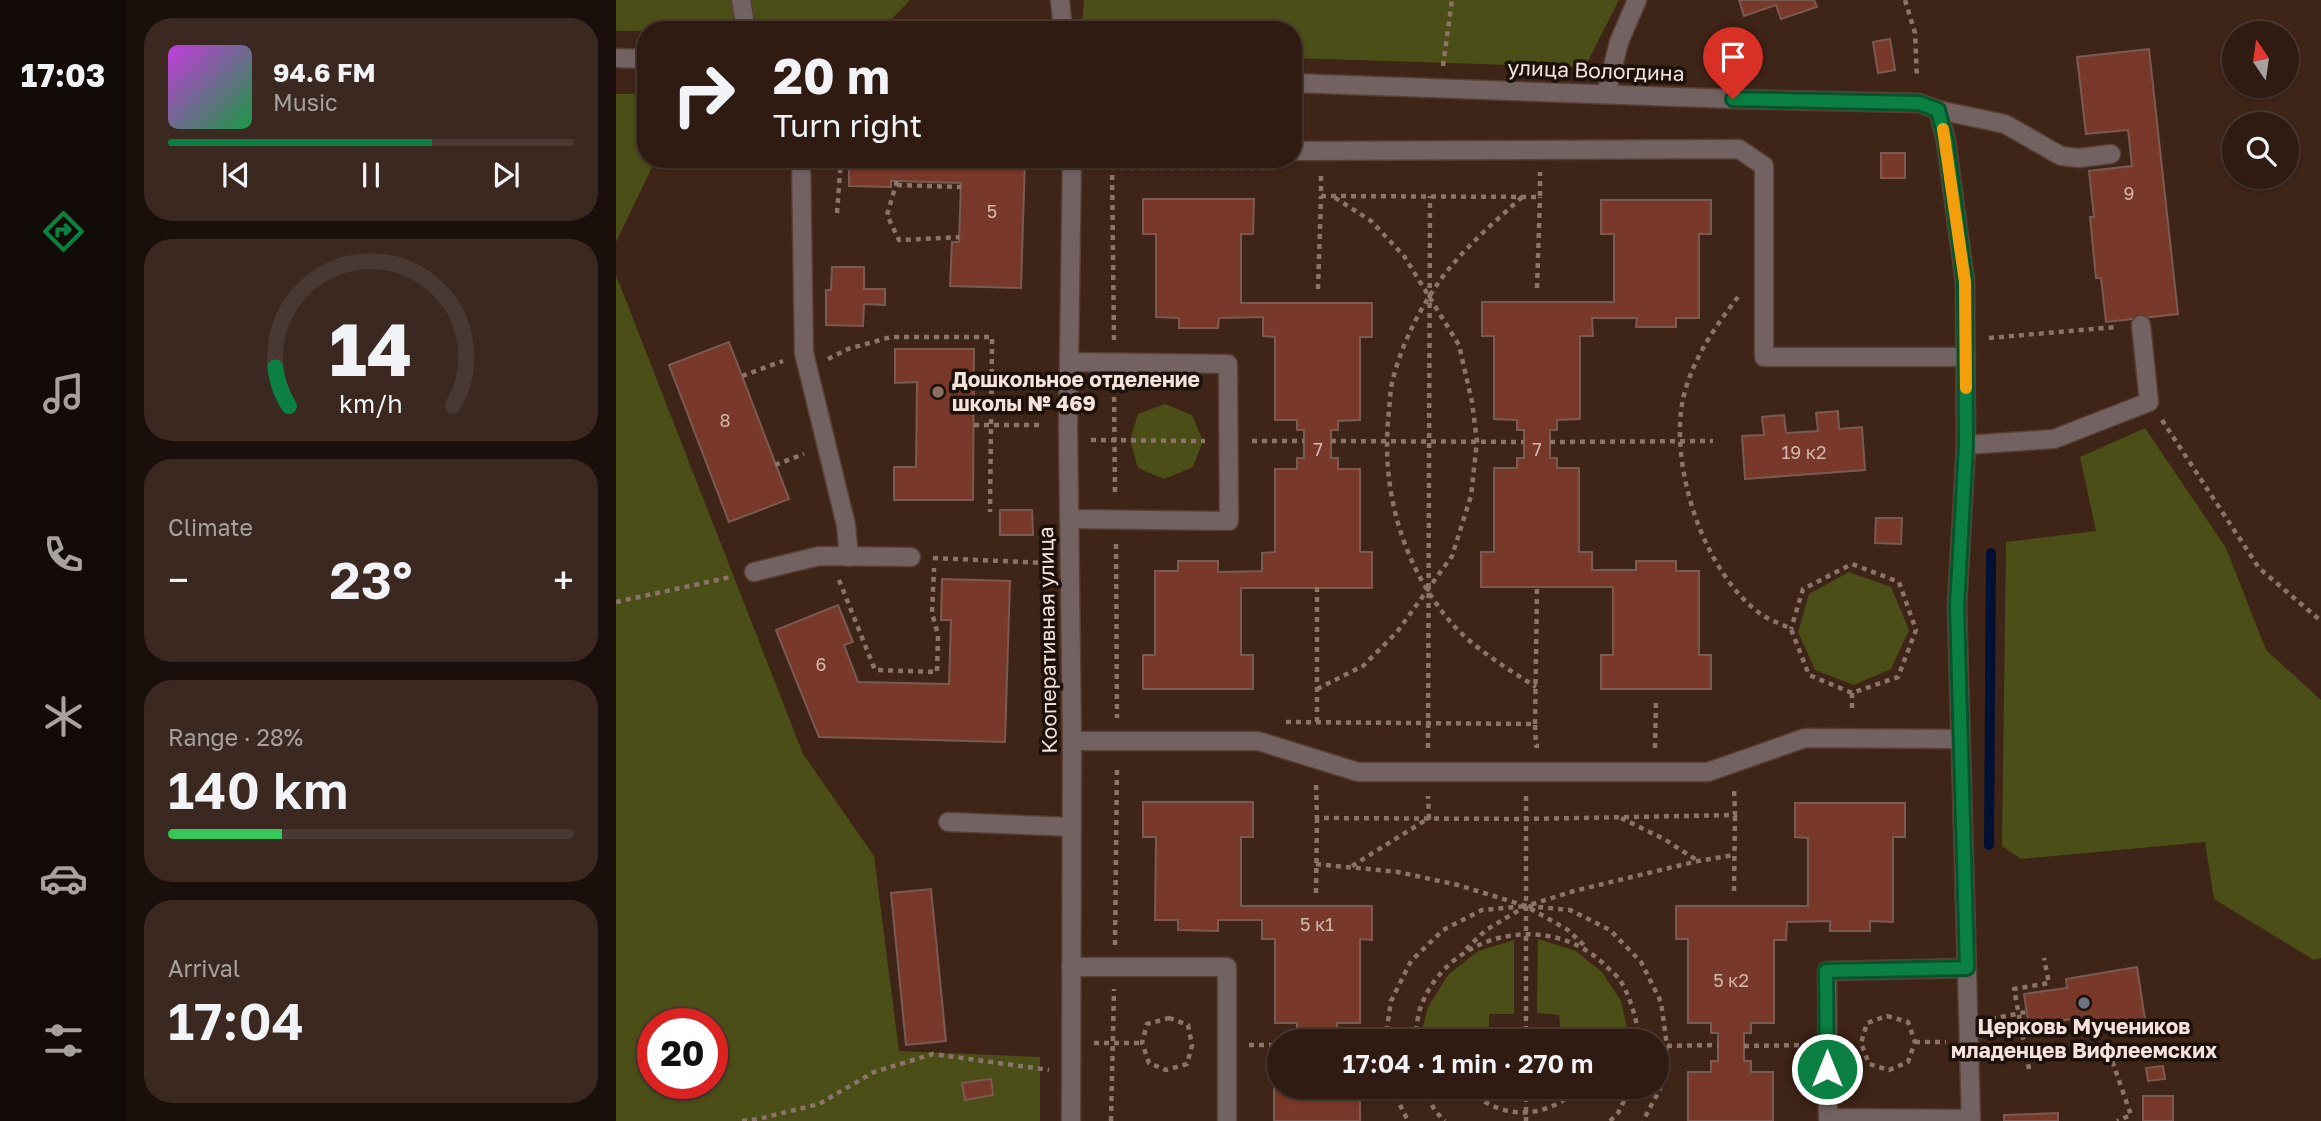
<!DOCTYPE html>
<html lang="en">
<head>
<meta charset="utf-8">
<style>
  :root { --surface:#2f1b12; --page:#3b2820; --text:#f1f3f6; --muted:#a7a19f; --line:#4a3932; --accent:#0b8043 }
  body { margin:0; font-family:"Golos Text",sans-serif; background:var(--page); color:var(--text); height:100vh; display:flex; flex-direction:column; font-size:26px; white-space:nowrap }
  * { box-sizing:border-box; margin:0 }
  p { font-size:23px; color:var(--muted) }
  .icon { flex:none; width:38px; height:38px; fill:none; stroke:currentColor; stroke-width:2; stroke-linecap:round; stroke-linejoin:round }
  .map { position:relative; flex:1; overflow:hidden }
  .drawer { display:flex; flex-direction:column; gap:18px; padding:18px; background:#1a0f0a; width:490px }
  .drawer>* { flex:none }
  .guide { position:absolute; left:21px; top:21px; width:665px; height:147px; border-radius:28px; box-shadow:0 2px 5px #0004,0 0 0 2px var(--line); background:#2f1b12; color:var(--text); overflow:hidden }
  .needle { width:46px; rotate:347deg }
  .tools { position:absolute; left:1606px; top:21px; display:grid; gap:14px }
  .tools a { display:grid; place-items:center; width:77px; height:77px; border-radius:50%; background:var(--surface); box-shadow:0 2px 5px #0004,0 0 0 2px var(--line); font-size:35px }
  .speed { position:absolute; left:21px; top:1008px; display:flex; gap:14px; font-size:35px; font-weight:700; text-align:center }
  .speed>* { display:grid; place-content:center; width:91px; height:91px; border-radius:50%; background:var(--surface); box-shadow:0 2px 5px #0004,0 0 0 2px var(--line); line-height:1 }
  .speed .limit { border:10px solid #d22; background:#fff; color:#111 }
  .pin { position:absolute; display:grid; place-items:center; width:60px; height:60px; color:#fff; margin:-72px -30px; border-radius:50% 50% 50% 0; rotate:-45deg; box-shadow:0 0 7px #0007 }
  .pin .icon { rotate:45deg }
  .me { position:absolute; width:77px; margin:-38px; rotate:0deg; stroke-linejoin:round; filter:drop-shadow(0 0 5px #0008) }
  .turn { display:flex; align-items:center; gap:24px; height:147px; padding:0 21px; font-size:32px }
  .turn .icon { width:91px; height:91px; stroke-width:2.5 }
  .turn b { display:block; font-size:49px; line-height:60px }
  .big { font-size:52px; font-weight:600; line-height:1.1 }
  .drawer .tile { flex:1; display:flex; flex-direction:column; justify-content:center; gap:10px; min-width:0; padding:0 24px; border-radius:28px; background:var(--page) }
  .drawer .dial { align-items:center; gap:0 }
  .dial svg { height:182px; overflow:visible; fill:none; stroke:var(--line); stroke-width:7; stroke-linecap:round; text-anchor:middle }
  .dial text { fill:var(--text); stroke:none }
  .song { display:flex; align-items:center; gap:21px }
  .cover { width:84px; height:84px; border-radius:10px; background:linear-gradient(135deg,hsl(290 70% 55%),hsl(140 70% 35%)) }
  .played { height:7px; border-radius:4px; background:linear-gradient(90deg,var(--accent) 65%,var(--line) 65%) }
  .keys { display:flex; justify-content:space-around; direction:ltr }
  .heat { display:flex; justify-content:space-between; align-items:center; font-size:38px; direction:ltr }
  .charge { height:10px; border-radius:5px; background:linear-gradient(90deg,#34c759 28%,var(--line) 0) }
  .trip { position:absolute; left:651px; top:1029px; width:402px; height:70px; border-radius:35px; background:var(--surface); box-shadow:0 2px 5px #0004,0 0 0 2px var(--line); font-weight:600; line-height:70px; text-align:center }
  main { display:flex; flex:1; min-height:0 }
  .menu { display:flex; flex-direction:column; width:126px; justify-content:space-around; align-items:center; background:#130b07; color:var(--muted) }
  .menu .icon { width:49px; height:49px }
  .menu .on { color:var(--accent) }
  .menu b { font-size:32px; color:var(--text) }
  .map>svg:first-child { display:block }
  .green { fill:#4b4e17; fill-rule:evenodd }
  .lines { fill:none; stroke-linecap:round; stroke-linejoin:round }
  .stream { stroke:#013; stroke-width:10 }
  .building { fill:#78382a; stroke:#7b5a52; stroke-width:2 }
  .minor-casing { stroke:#583f33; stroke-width:21 }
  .path { stroke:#8c746a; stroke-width:4.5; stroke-dasharray:5 5; stroke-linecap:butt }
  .minor { stroke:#726261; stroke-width:18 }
  .route-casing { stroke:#07532c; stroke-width:18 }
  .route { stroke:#0b8043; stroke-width:12 }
  .slow { stroke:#f59e0b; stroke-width:12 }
  .education-dot { fill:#8d6e63; stroke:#1d110c; stroke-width:2.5 }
  .worship-dot { fill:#6b7280; stroke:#1d110c; stroke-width:2.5 }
  .labels { text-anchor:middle; stroke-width:7; stroke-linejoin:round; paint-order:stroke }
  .number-label { font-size:18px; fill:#d6b8af }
  .street-label { font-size:21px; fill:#f5e2db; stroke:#1d110c }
  .poi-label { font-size:21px; font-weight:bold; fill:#f5e2db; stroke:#1d110c; text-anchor:start }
</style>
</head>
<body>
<main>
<nav class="menu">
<b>17:03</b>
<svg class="icon on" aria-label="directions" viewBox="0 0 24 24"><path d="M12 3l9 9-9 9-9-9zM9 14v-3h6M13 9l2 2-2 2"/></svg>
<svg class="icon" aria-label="music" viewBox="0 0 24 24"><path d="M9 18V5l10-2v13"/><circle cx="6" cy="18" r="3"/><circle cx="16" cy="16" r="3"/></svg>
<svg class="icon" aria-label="phone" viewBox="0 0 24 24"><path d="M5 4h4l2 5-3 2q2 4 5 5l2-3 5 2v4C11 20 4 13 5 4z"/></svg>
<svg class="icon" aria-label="climate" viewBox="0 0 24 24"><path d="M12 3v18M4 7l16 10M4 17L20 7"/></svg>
<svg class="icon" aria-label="car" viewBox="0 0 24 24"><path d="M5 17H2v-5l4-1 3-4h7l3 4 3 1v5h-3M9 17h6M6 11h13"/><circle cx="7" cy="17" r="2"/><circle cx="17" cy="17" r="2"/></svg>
<svg class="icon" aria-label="filters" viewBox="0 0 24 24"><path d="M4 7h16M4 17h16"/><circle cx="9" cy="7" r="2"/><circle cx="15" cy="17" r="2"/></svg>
</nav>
<section class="drawer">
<div class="tile">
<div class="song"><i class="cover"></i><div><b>94.6 FM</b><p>Music</p></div></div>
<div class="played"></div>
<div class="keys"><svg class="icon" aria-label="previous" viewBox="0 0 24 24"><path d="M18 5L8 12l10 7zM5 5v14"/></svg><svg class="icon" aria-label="pause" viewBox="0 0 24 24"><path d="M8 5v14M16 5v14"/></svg><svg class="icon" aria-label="next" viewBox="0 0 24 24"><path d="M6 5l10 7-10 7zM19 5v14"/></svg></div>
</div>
<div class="tile dial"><svg viewBox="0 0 100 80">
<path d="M14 69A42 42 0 1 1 86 69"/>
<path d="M14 69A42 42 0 0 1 8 52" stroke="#0b8043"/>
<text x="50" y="56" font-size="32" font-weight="700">14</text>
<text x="50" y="72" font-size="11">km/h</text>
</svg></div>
<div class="tile"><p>Climate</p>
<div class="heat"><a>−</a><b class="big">23°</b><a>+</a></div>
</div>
<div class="tile"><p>Range · 28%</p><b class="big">140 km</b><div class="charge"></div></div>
<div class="tile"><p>Arrival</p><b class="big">17:04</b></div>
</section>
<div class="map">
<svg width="1705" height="1121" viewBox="0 0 1705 1121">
  <rect width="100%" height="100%" fill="#3f2418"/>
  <!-- green -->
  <g class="green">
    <polygon points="0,0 294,0 267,28 0,31"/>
    <polygon points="468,0 1003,0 972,61 955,67 677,58 677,30 469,30 466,23"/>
    <polygon points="0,94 30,94 30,159 40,159 0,242"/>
    <path d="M0 275 187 754 258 856 283 1051 424 1057V1121H0ZM37 1024H96V1083H37Z"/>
    <polygon points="549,404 576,415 587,441 577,467 548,479 522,468 514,440 522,414"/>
    <polygon points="1529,428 1610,548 1650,650 1705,700 1705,958 1698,960 1598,899 1589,842 1405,859 1386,846 1390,542 1480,531 1464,457"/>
    <polygon points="1233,572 1275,587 1293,630 1275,669 1238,685 1199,670 1182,632 1193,594"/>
    <polygon points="922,939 960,951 986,972 1005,1001 1013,1036 945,1035 943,1015 921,1013"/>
    <polygon points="898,940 898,1014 873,1014 873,1035 804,1037 812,1007 832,975 862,951"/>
  </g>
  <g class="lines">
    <!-- stream -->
    <polyline class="stream" points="1373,845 1375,553"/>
  </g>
  <!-- building -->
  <g class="building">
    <polygon points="1123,0 1198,0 1201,7 1165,19 1160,5 1128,16"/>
    <polygon points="1274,39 1279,70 1262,73 1257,42"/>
    <polygon points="1533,49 1562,314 1490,322 1485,278 1480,278 1474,217 1478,217 1473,171 1516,166 1512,130 1470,134 1461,57"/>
    <rect x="1265" y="153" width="24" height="25"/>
    <polygon points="233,159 409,159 405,288 334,286 336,242 343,242 345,183 281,181 275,181 275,187 233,186"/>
    <polygon points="527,199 638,199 637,234 625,234 625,303 756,303 756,337 744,337 744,420 722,421 722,430 715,430 715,458 722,458 722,469 744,469 744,552 756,552 756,588 625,588 625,655 637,655 637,689 527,689 527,655 539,655 539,571 562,571 562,561 602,561 602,572 646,571 646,553 659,552 659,469 681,469 681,458 688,458 688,430 681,430 681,420 659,420 659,337 647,336 647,317 603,318 602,328 563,328 563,318 540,317 540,234 527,234"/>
    <polygon points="985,200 1095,200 1095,234 1083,234 1083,318 1060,318 1060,327 1020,327 1021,318 976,318 977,336 964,336 964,419 941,420 941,430 934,430 934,458 941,458 941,468 963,468 963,552 976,552 976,570 1020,570 1020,561 1060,561 1060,571 1083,571 1083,655 1095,655 1095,689 985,689 985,655 997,655 997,587 865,587 865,552 878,552 878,468 901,468 901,458 908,458 908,430 901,430 901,420 878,419 878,336 866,336 866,302 998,302 998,234 985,234"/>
    <polygon points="216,267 248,267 248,289 269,289 269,305 248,304 247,326 210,325 210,290 215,290"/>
    <polygon points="113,342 173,499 113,522 53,365"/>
    <polygon points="279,349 358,349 357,500 278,500 278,467 300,467 301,382 279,383"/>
    <polygon points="1222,411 1223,429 1246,427 1249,470 1129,479 1126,436 1148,435 1146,417 1168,415 1170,433 1202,431 1200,413"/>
    <polygon points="384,510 416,510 417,535 384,535"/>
    <polygon points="1260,518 1286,518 1285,544 1259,543"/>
    <polygon points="326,579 394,581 389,742 203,737 160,630 222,605 237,642 228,645 242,682 333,684 335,620 325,620"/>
    <polygon points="527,802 637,802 637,837 625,837 625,906 756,906 756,940 744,939 744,1023 721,1023 721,1033 715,1033 715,1041 688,1041 688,1033 681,1033 681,1023 659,1023 659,939 646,939 646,920 602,920 602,931 562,930 562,920 539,920 540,837 527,837"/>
    <polygon points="1179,803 1289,803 1289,837 1277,837 1277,922 1254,921 1254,931 1214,931 1214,921 1171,922 1170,940 1158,940 1158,1023 1135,1023 1135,1033 1128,1033 1128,1061 1135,1061 1135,1072 1157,1072 1157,1121 1072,1121 1072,1072 1095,1072 1095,1061 1102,1061 1102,1033 1095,1033 1095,1023 1072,1023 1072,939 1060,939 1060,906 1192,906 1192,838 1179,837"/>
    <polygon points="315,889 330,1041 290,1045 275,893"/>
    <polygon points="1521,967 1529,1019 1460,1030 1455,1019 1413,1027 1408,994 1451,988 1450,979"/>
    <polygon points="1547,1066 1549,1079 1532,1081 1530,1068"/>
    <polygon points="658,1071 663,1071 663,1087 744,1087 744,1121 658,1121"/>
    <polygon points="375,1079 377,1095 349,1100 346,1083"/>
    <rect x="1527" y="1096" width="30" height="25"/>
    <polygon points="1442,1113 1442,1121 1388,1121 1388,1115"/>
  </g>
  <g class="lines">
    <defs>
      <g id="minor">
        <polyline points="125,0 130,30"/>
        <polyline points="444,0 447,30"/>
        <polyline points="0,58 30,59"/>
        <polyline points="677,83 1117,99 1303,103 1322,110 1389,124 1445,156 1463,158 1495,154"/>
        <polyline points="990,94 1003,42 1021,0"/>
        <polyline points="1322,110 1330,141 1349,282 1350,445 1341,606 1355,1121"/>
        <polyline points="677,151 1123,149 1148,166 1148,357 1350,357"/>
        <polyline points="185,159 188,353 230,525 233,557"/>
        <polyline points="1350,445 1438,439 1533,402 1525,325"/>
        <polyline points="453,519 613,521 612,364 454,362"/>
        <polyline points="138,572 203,556 295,557"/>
        <polyline points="456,741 642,741 742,772 1092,772 1189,738 1345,739"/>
        <polyline points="332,822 455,827"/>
        <polyline points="455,967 611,967 611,1121"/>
        <polyline points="1351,968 1211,971 1212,1118 1355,1119"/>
        <polyline points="455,1121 456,741 452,426 456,159"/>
      </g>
    </defs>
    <!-- minor casing -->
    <use href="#minor" class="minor-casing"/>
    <!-- path -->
    <g class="path">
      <polyline points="1289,0 1299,33 1301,78"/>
      <polyline points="827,66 836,0"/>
      <polyline points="705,176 705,196 924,197 924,172"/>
      <polyline points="281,181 271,215 283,240 343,237"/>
      <polyline points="281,185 345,187"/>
      <path d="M906 197C872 228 837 257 813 297 797 322 784 351 777 379 774 389 774 401 773 411 764 488 786 568 839 627 862 651 892 669 920 687"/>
      <polyline points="221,213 225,159"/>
      <polyline points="921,288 924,197"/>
      <polyline points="702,289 705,196"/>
      <path d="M1122 297C1098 328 1076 360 1067 399 1053 467 1088 574 1146 615 1154 620 1165 624 1175 629L1193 675 1236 693 1282 677 1300 630 1283 582 1236 564 1187 589 1175 629"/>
      <polyline points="1373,338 1500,327"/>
      <polyline points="498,340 496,168 659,168"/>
      <polyline points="212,359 232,349 275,337 376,337 374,512"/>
      <polyline points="126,376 167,361"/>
      <polyline points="498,387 499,497"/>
      <polyline points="1546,420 1643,568 1705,621"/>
      <polyline points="358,425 427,425"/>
      <polyline points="475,440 589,441"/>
      <polyline points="636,441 688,441"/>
      <polyline points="715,441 908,442"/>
      <polyline points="934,442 1097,441"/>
      <polyline points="159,465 188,454"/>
      <polyline points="500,544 501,718"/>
      <polyline points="317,558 431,563"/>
      <polyline points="223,580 259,670 321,672 322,635 316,613 318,568"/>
      <polyline points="701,587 701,722"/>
      <polyline points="0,602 115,577"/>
      <polyline points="701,689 747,666 781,632 836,556 855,496 861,441 856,402 843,345 788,256 755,221 718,197"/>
      <polyline points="1236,693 1236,713"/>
      <polyline points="670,722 919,724 920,746 923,746"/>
      <polyline points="919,724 921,587"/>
      <polyline points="812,748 814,196"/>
      <polyline points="1039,748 1040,701"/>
      <polyline points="700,785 701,818 910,819 1119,815 1118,788"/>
      <polyline points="1005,818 1048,839 1082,861"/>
      <polyline points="700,864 782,872 842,885 910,906 952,930 971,948"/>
      <polyline points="736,866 813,818 812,796"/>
      <polyline points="1118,891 1119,815"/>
      <polyline points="700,893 701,818"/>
      <polyline points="499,945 501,765"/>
      <polyline points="850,949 870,930 910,906 958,891 1082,861 1118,855"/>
      <polygon points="1271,1016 1292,1022 1299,1042 1292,1062 1273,1070 1253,1064 1245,1043 1251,1023"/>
      <polygon points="553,1018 572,1025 576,1045 571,1064 550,1070 533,1063 526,1043 531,1024"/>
      <polyline points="1375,1019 1410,1012"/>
      <polyline points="769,1041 775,1001 795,961 827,930 866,910 910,906 954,910 994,930 1025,962 1045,1002 1051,1046 1044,1089 1027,1121"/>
      <path d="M799 1041C800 1031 801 1019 804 1009 830 933 932 909 989 965 994 970 1000 975 1004 980 1016 1000 1020 1019 1024 1041"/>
      <polyline points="910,1041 910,794"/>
      <polyline points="1299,1042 1330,1042"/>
      <polyline points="478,1043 526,1043"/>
      <polyline points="633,1045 663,1045"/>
      <polyline points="1041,1046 1102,1045"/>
      <polyline points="1128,1046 1188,1045"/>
      <polyline points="1493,1052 1515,1115 1501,1121"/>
      <polyline points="1413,1069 1398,989 1433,983 1428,958"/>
      <polyline points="775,1087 792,1121"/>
      <polyline points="807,1087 819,1111 829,1121"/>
      <path d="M855 1087C860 1092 865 1100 871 1103 903 1121 939 1112 964 1087"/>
      <polyline points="910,1087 910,1121"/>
      <polyline points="126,1121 142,1119 203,1104 258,1072 317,1054 433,1070"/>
      <polyline points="495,1121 498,989"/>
      <polyline points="994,1121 1002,1113 1015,1087"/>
    </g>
    <!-- minor -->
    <use href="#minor" class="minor"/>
  </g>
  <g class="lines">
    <defs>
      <polyline id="route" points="1117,99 1303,103 1322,110 1330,141 1349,282 1350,445 1341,606 1351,968 1210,971 1211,1069"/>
    </defs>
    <!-- route casing -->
    <use href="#route" class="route-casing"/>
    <!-- route -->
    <use href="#route" class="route"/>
    <!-- slow -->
    <polyline class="slow" points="1327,129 1349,282 1350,388"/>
  </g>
  <!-- markers -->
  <circle class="education-dot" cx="322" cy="392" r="7"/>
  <circle class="worship-dot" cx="1468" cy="1003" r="7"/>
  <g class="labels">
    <!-- number labels -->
    <g class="number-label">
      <text x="1513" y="200">9</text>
      <text x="376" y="218">5</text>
      <text x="109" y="427">8</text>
      <text x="702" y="456">7</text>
      <text x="921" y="456">7</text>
      <text x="1188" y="459">19 к2</text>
      <text x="205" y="671">6</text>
      <text x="701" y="931">5 к1</text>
      <text x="1115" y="987">5 к2</text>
    </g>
    <!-- street labels -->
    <g class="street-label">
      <text transform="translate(980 71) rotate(2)" y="7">улица Вологдина</text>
      <text transform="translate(432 640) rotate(-91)" y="7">Кооперативная улица</text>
    </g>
    <!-- poi labels -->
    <g class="poi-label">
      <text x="336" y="387">Дошкольное отделение<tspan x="336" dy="24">школы № 469</tspan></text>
      <text x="1468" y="1034" text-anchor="middle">Церковь Мучеников<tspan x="1468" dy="24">младенцев Вифлеемских</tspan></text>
    </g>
  </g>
</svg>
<div class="tools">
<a><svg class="needle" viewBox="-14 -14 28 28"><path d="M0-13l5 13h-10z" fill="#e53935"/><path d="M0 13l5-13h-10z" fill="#a7a19f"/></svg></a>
<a><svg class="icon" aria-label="search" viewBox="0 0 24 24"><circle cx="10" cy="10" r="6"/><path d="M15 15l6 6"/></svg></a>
</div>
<div class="speed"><div class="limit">20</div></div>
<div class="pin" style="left:1117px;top:99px;background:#d93025"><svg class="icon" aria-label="arrive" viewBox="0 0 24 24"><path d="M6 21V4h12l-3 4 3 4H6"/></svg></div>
<svg class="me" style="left:1211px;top:1069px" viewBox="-20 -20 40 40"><circle r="17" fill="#0b8043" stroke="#fff" stroke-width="3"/><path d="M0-11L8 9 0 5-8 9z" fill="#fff"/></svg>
<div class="trip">17:04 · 1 min · 270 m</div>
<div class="guide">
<div class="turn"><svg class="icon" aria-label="right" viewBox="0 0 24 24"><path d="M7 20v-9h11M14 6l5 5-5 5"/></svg><div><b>20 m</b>Turn right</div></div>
</div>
</div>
</main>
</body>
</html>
